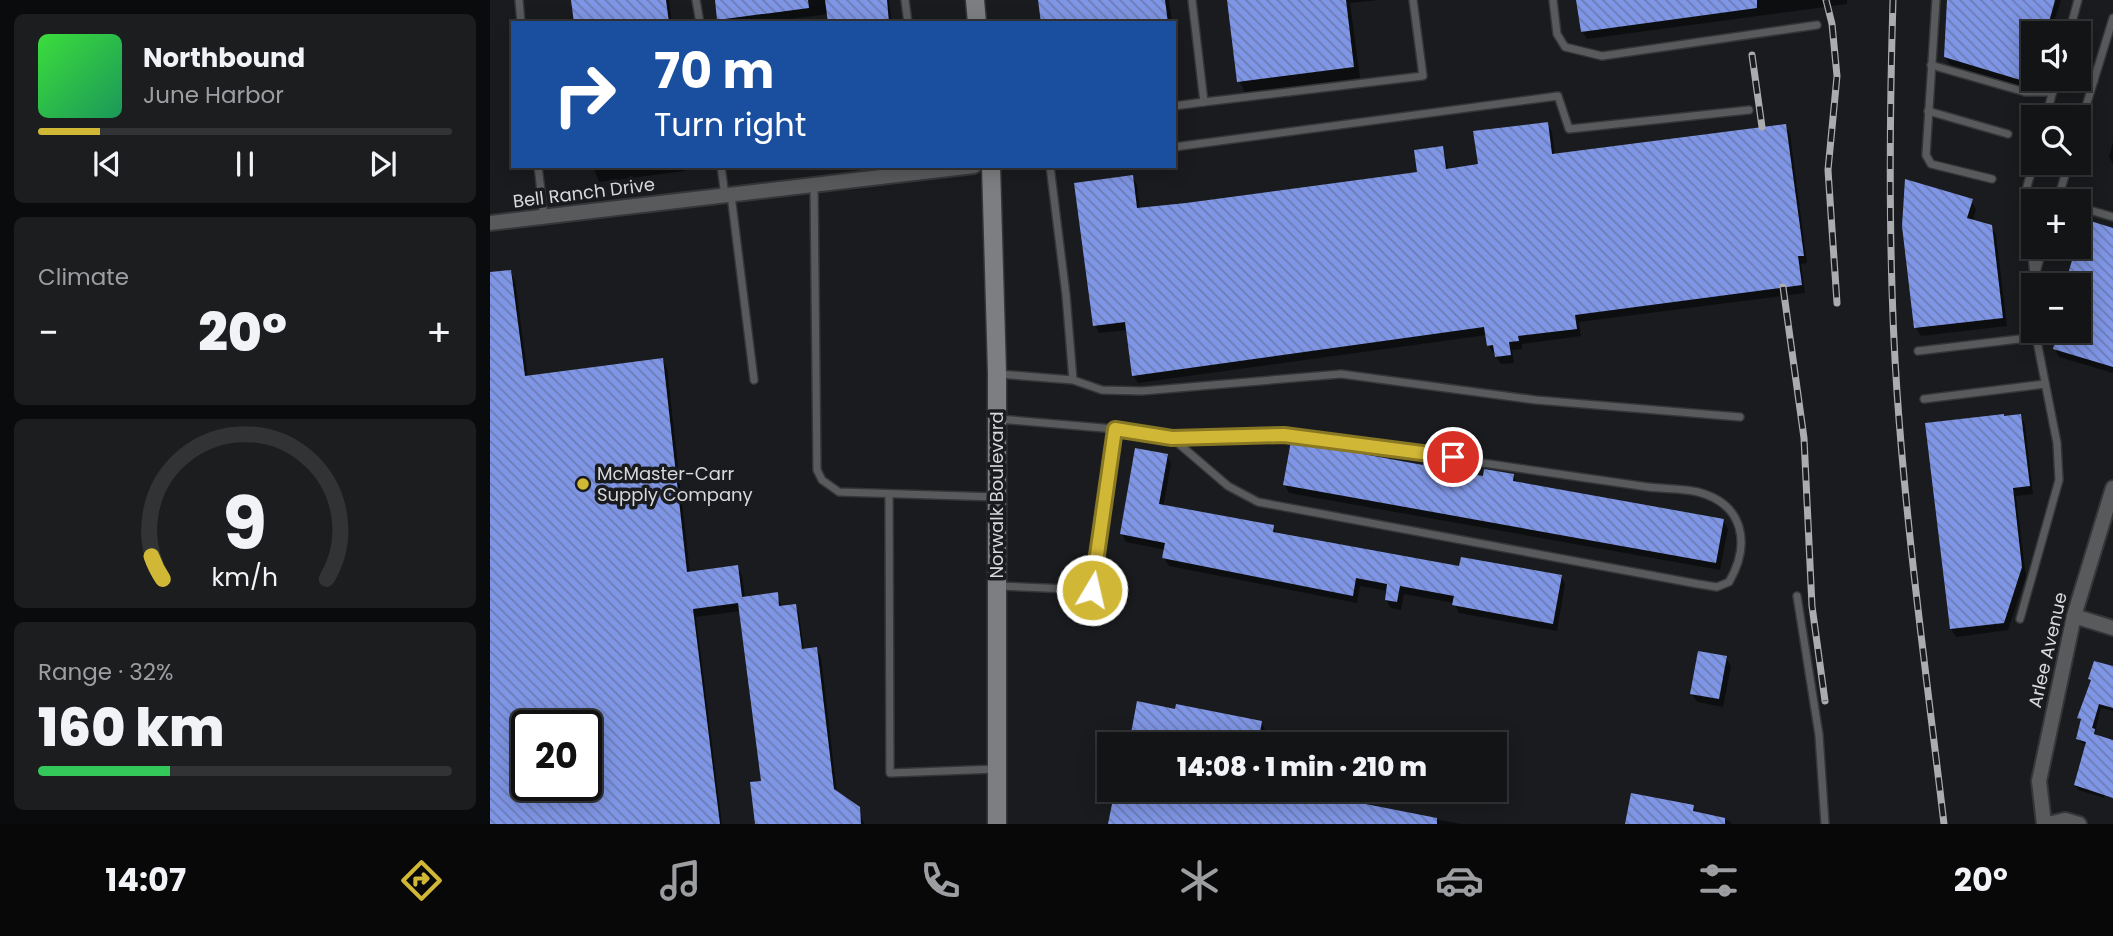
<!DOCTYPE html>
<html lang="en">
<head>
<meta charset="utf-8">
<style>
  :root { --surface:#131416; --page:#1c1d1f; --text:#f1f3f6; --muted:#9d9ea1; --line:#323335; --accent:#d1b736 }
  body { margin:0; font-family:Poppins,sans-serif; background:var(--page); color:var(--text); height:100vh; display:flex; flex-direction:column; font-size:26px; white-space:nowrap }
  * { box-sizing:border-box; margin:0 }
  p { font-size:23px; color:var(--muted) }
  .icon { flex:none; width:38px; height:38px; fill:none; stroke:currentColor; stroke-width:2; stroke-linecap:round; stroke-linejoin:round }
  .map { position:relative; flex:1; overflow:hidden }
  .sheet { display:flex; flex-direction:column; gap:14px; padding:14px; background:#0a0b0c; width:490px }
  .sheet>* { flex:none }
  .top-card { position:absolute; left:21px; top:21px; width:665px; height:147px; border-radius:0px; box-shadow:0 4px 18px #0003,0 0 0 2px var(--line); background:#1a4fa0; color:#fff; overflow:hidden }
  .controls { position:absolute; left:1531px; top:21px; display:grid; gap:14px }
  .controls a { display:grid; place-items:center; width:70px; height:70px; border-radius:0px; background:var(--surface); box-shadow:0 4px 18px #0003,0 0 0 2px var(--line); font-size:35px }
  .speed { position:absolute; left:21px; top:710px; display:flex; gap:14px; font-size:35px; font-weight:700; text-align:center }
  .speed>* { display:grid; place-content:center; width:91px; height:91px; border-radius:50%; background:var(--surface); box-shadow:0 4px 18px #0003,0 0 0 2px var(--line); line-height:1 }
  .speed .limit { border:4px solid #111; border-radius:10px; background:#fff; color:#111 }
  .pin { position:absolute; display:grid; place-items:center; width:60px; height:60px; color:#fff; margin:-30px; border:4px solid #fff; border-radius:50%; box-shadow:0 2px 7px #0007 }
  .me { position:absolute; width:77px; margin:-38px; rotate:9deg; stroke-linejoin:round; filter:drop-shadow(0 0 5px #0008) }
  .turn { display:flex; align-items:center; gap:24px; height:147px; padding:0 28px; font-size:32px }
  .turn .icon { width:91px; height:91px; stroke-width:2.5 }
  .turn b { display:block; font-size:49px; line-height:60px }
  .big { font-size:52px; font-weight:800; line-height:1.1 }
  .sheet .widget { flex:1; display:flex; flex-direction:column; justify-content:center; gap:10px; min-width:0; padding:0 24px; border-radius:10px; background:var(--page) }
  .sheet .dial { align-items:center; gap:0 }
  .dial svg { height:182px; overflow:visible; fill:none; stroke:var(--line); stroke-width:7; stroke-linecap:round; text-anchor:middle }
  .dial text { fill:var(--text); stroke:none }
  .song { display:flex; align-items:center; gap:21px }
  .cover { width:84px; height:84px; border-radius:10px; background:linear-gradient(135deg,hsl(120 70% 55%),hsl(150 70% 35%)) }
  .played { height:7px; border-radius:4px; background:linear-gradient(90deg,var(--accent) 15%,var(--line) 15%) }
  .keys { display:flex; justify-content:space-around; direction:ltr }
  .heat { display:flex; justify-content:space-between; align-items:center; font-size:38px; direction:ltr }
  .charge { height:10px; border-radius:5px; background:linear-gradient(90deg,#34c759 32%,var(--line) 0) }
  .trip { position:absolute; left:607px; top:732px; width:410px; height:70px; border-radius:0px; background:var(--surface); box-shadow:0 4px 18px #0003,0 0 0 2px var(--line); font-weight:800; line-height:70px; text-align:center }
  .menu { display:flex; height:112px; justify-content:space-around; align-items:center; background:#080809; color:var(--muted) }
  .menu .icon { width:49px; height:49px }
  .menu .active { color:var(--accent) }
  .menu b { font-size:32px; color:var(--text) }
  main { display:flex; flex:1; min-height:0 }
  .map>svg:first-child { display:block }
  .shadow { fill:#0007; fill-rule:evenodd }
  .building { fill:url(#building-back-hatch); fill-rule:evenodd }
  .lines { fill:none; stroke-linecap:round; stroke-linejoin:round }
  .service-casing { stroke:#343638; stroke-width:10 }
  .minor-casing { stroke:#343638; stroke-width:18 }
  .secondary-casing { stroke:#343638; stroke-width:21 }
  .service { stroke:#595a5b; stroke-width:7 }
  .minor { stroke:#595a5b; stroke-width:14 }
  .secondary { stroke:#7d7e81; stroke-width:18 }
  .rail-casing { stroke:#abacaf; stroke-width:7 }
  .rail { stroke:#191b1e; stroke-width:4.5; stroke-dasharray:13; stroke-linecap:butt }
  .route-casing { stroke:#887723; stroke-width:18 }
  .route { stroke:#d1b736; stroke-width:12 }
  .poi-dot { fill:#d1b736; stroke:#191b1e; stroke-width:2.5 }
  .labels { text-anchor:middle; stroke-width:7; stroke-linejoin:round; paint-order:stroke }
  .street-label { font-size:18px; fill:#d8d9db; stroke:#191b1e }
  .poi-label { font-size:18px; fill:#d8d9db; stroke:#191b1e; text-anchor:start }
</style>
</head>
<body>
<main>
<section class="sheet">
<div class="widget">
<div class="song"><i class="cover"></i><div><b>Northbound</b><p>June Harbor</p></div></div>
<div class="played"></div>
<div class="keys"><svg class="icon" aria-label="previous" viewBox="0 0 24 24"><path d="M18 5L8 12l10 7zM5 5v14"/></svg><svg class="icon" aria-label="pause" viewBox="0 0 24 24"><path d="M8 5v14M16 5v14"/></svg><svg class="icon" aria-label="next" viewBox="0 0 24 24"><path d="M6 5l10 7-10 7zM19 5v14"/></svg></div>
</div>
<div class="widget"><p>Climate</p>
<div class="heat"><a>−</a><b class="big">20°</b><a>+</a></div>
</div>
<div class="widget dial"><svg viewBox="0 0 100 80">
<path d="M14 69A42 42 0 1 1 86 69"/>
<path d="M14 69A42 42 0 0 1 9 59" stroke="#d1b736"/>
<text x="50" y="56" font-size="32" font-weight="700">9</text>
<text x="50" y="72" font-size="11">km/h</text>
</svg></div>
<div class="widget"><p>Range · 32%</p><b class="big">160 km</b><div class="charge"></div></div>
</section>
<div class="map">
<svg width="1623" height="824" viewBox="0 0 1623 824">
  <defs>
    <pattern id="building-back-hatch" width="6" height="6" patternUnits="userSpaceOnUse" patternTransform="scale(1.75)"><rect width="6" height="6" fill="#7f95e5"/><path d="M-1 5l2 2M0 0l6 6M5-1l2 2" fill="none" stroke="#6c7cb4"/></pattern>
  </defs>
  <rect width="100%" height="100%" fill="#191b1e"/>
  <!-- shadow -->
  <g class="shadow">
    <polygon points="83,0 179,0 182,23 86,23"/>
    <polygon points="226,0 399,0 402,23 340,23 339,14 269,23 231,23"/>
    <polygon points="550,0 679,0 682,23 553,23"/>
    <polygon points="739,0 889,0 860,3 870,78 755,92 749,81"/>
    <polygon points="1088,0 1357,0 1357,4 1097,39 1092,31"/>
    <polygon points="1459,0 1562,0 1552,33 1544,33 1544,58 1534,87 1460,65 1455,57"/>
    <polygon points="1566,0 1571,0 1560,33 1555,33"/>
    <polygon points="1544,70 1545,79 1542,90 1537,88"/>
    <polygon points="1057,124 1062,132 1065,156 1295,126 1300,134 1317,263 1311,264 1315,293 1089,322 1091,336 1032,344 1032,349 1022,350 1024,363 1011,364 998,345 997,335 648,383 643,375 638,330 609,333 605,325 642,177 647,185 650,209 929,174 952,148 959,170 990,166"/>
    <polygon points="1623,142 1623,164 1619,157"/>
    <polygon points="103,166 194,166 195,171 109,182"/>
    <polygon points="1481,201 1486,209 1483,221 1501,226 1506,235 1517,326 1431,336 1426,328 1414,226"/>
    <polygon points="1595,221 1623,229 1623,373 1569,357 1565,349 1570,331 1589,331 1589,285 1584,285 1580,274"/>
    <path d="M20 272 25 280 38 378 172 360 177 368 200 573 247 567 252 575 255 598 287 594 292 608 305 606 309 614 314 651 326 649 331 657 347 794 369 809 374 824H267L262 784 273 782 251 611 206 617 232 824H0V274ZM37 726H96V786H37Z"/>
    <polygon points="1530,416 1535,424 1543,494 1526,496 1536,576 1518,630 1466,637 1461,629"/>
    <polygon points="677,456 681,464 673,507 783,527 788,535 971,568 1071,576 1075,584 1067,631 969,613 964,603 914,594 911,610 901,608 896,600 898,591 870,586 867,603 679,566 674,558 676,550 636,542 632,534"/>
    <polygon points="947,464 951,471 994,478 1023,475 1028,484 1233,521 1238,529 1230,570 799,493 795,485"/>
    <polygon points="1236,658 1241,666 1233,707 1207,702 1202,694"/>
    <polygon points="1622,665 1623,711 1611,708 1605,732 1623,766 1614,798 1588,790 1585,785 1597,746 1587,739 1592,723 1589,718 1602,683 1600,679"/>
    <polygon points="771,722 777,733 775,744 636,744"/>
    <polygon points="627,789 790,789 971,824 620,824"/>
    <polygon points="1143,795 1203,807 1207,814 1240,821 1242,824 1137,824"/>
  </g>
  <!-- building -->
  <g class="building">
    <polygon points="81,0 176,0 179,23 84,23"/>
    <polygon points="225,0 318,0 319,8 227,20"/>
    <polygon points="335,0 397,0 399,23 338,23"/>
    <polygon points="548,0 675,0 678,23 551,23"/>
    <polygon points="737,0 856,0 864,67 747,82"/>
    <polygon points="1086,0 1267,0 1267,8 1091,32"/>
    <polygon points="1457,0 1565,0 1556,33 1544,33 1544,62 1537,82 1454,57"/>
    <polygon points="1058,122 1062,154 1296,124 1314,256 1308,256 1312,285 1085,315 1087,329 1028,336 1029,341 1019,342 1021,355 1005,357 1003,345 997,346 994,327 642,376 635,322 603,326 584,183 643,175 647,208 696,203 927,172 924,150 953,146 956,169 988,164 983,131"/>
    <polygon points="1415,179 1483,199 1477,218 1502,225 1513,318 1424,328 1412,226"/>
    <polygon points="1594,219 1623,228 1623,367 1563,349 1568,331 1589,331 1589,278 1578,274 1586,247 1589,247"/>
    <path d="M21 270 35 376 173 358 197 572 248 565 252 597 288 592 289 606 306 604 312 649 327 647 344 789 370 807 371 824H265L260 782 271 781 248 603 203 609 230 824H0V272ZM37 726H96V786H37Z"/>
    <polygon points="1514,414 1514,416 1531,414 1540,486 1523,488 1532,567 1514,623 1460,629 1435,423"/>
    <polygon points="801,441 933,465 934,461 948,463 947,468 993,476 994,469 1024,474 1023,481 1234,519 1226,563 793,485"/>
    <polygon points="645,448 678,454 669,504 784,525 783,532 969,566 971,557 1072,575 1063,624 962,605 964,596 910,586 907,602 895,600 897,584 866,578 863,596 672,558 675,543 630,534"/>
    <polygon points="1208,651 1237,656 1229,699 1200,694"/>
    <polygon points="1604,661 1623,666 1623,708 1609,704 1602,728 1605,729 1604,734 1623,740 1623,798 1584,785 1596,742 1586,739 1591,719 1587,718 1601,680 1598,679"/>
    <polygon points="647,701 685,709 686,704 772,721 768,744 639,744"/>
    <polygon points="625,789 799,789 947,818 947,824 618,824"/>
    <polygon points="1141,793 1204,805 1203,811 1235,818 1235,824 1135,824"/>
  </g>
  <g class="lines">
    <defs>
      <g id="service">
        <polyline points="29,0 31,23"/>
        <polyline points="206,0 210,23"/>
        <polyline points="415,0 418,23"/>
        <polyline points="702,0 714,102 933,76 923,0"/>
        <polyline points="1063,0 1067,34 1075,47 1112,56 1327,25"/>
        <polyline points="1446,0 1436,155 1441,164 1502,179"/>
        <polyline points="1579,33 1588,0"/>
        <polyline points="1441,65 1535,92 1563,92"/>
        <polyline points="1589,76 1604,81"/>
        <polyline points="684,106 714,102"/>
        <polyline points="1438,111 1518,134"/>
        <polyline points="1556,117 1566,79"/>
        <polyline points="1589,129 1623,18"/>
        <polyline points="684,147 1068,96 1079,129 1259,110"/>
        <polyline points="1544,162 1536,190 1544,276"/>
        <polyline points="48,166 54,217"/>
        <polyline points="231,166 235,196"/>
        <polyline points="324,185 327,470 332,480 349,492 506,497"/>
        <polyline points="241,195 264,380"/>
        <polyline points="1567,201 1579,163"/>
        <polyline points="1589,207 1623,217"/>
        <polyline points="1544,323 1539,298 1553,247"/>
        <polyline points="1428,351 1546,337"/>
        <polyline points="509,374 583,380 576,295 560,166"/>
        <polyline points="583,380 612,390 652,391 851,374 1046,400 1250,417"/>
        <polyline points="1434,399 1555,384"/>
        <path d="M625 429 682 438 794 434 1158 487C1174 489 1192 488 1208 492 1254 504 1261 544 1239 582L1227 587 1208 584 768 502 738 486 682 438"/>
        <polyline points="399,494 400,773 507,769"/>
        <polyline points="508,586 602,590 625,429 509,419"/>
        <polyline points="1307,596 1329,735 1335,824"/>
        <polyline points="1530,619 1569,480 1567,443 1545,331"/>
      </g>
      <g id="minor">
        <polyline points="0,223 484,166"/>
        <polyline points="1584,616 1623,628"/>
        <polyline points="1554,824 1549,781 1584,616 1623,488"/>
        <polyline points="1558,824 1575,820 1589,824"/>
      </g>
      <g id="secondary">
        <polyline points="485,0 487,23"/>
        <polyline points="501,166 507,373 507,824"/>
      </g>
    </defs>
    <!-- service casing -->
    <use href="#service" class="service-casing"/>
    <!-- minor casing -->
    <use href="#minor" class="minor-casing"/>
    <!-- secondary casing -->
    <use href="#secondary" class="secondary-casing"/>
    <!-- service -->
    <use href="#service" class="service"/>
    <!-- minor -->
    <use href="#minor" class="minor"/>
    <!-- secondary -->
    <use href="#secondary" class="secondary"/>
    <defs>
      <g id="rail">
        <polyline points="1336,0 1342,24 1347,76 1338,170 1347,303"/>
        <path d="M1403 0C1399 131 1398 261 1407 392 1417 536 1437 680 1454 824"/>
        <polyline points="1262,55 1272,127"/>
        <polyline points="1293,287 1314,438 1322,606 1335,701"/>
      </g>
    </defs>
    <!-- rail casing -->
    <use href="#rail" class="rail-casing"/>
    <!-- rail -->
    <use href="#rail" class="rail"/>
  </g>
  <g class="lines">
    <defs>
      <polyline id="route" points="602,590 625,429 682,438 794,435 963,457"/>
    </defs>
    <!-- route casing -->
    <use href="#route" class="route-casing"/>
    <!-- route -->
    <use href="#route" class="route"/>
  </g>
  <!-- markers -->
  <circle class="poi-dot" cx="93" cy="484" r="7"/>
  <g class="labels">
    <!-- street labels -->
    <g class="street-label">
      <text transform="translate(94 193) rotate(-7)" y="6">Bell Ranch Drive</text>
      <text transform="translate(507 495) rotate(-90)" y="6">Norwalk Boulevard</text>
      <text transform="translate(1558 650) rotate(-77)" y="6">Arlee Avenue</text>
    </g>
    <!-- poi labels -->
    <g class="poi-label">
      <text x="107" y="480">McMaster-Carr<tspan x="107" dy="21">Supply Company</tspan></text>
    </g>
  </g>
</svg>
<div class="controls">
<a><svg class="icon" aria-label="sound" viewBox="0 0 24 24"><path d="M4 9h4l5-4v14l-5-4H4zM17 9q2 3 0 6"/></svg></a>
<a><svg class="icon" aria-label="search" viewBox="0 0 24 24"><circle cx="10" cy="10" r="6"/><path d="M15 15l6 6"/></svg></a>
<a>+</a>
<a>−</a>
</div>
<div class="speed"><div class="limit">20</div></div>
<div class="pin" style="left:963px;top:457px;background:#d93025"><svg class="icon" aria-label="arrive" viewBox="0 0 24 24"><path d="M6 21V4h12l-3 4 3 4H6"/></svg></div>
<svg class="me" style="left:602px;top:590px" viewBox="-20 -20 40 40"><circle r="17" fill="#d1b736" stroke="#fff" stroke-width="3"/><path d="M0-11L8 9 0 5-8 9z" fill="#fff"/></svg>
<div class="trip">14:08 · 1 min · 210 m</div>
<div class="top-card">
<div class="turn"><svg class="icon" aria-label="right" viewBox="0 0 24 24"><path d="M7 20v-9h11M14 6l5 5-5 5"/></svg><div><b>70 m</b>Turn right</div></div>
</div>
</div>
</main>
<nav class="menu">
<b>14:07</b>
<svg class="icon active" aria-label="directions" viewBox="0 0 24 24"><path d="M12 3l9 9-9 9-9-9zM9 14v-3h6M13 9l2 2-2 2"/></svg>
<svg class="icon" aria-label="music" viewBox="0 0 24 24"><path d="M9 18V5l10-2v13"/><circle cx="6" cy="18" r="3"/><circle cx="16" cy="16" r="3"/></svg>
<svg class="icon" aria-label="phone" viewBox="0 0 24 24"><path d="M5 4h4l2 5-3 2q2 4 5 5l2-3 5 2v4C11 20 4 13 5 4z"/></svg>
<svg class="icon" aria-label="climate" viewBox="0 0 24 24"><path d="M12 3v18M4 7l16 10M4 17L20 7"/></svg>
<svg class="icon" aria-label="car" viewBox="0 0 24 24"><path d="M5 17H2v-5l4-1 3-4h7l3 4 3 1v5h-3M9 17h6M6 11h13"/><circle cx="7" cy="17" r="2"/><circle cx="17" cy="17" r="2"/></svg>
<svg class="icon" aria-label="filters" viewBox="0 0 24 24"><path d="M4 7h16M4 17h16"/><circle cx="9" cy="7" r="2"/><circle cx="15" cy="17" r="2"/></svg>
<b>20°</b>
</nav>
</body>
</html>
